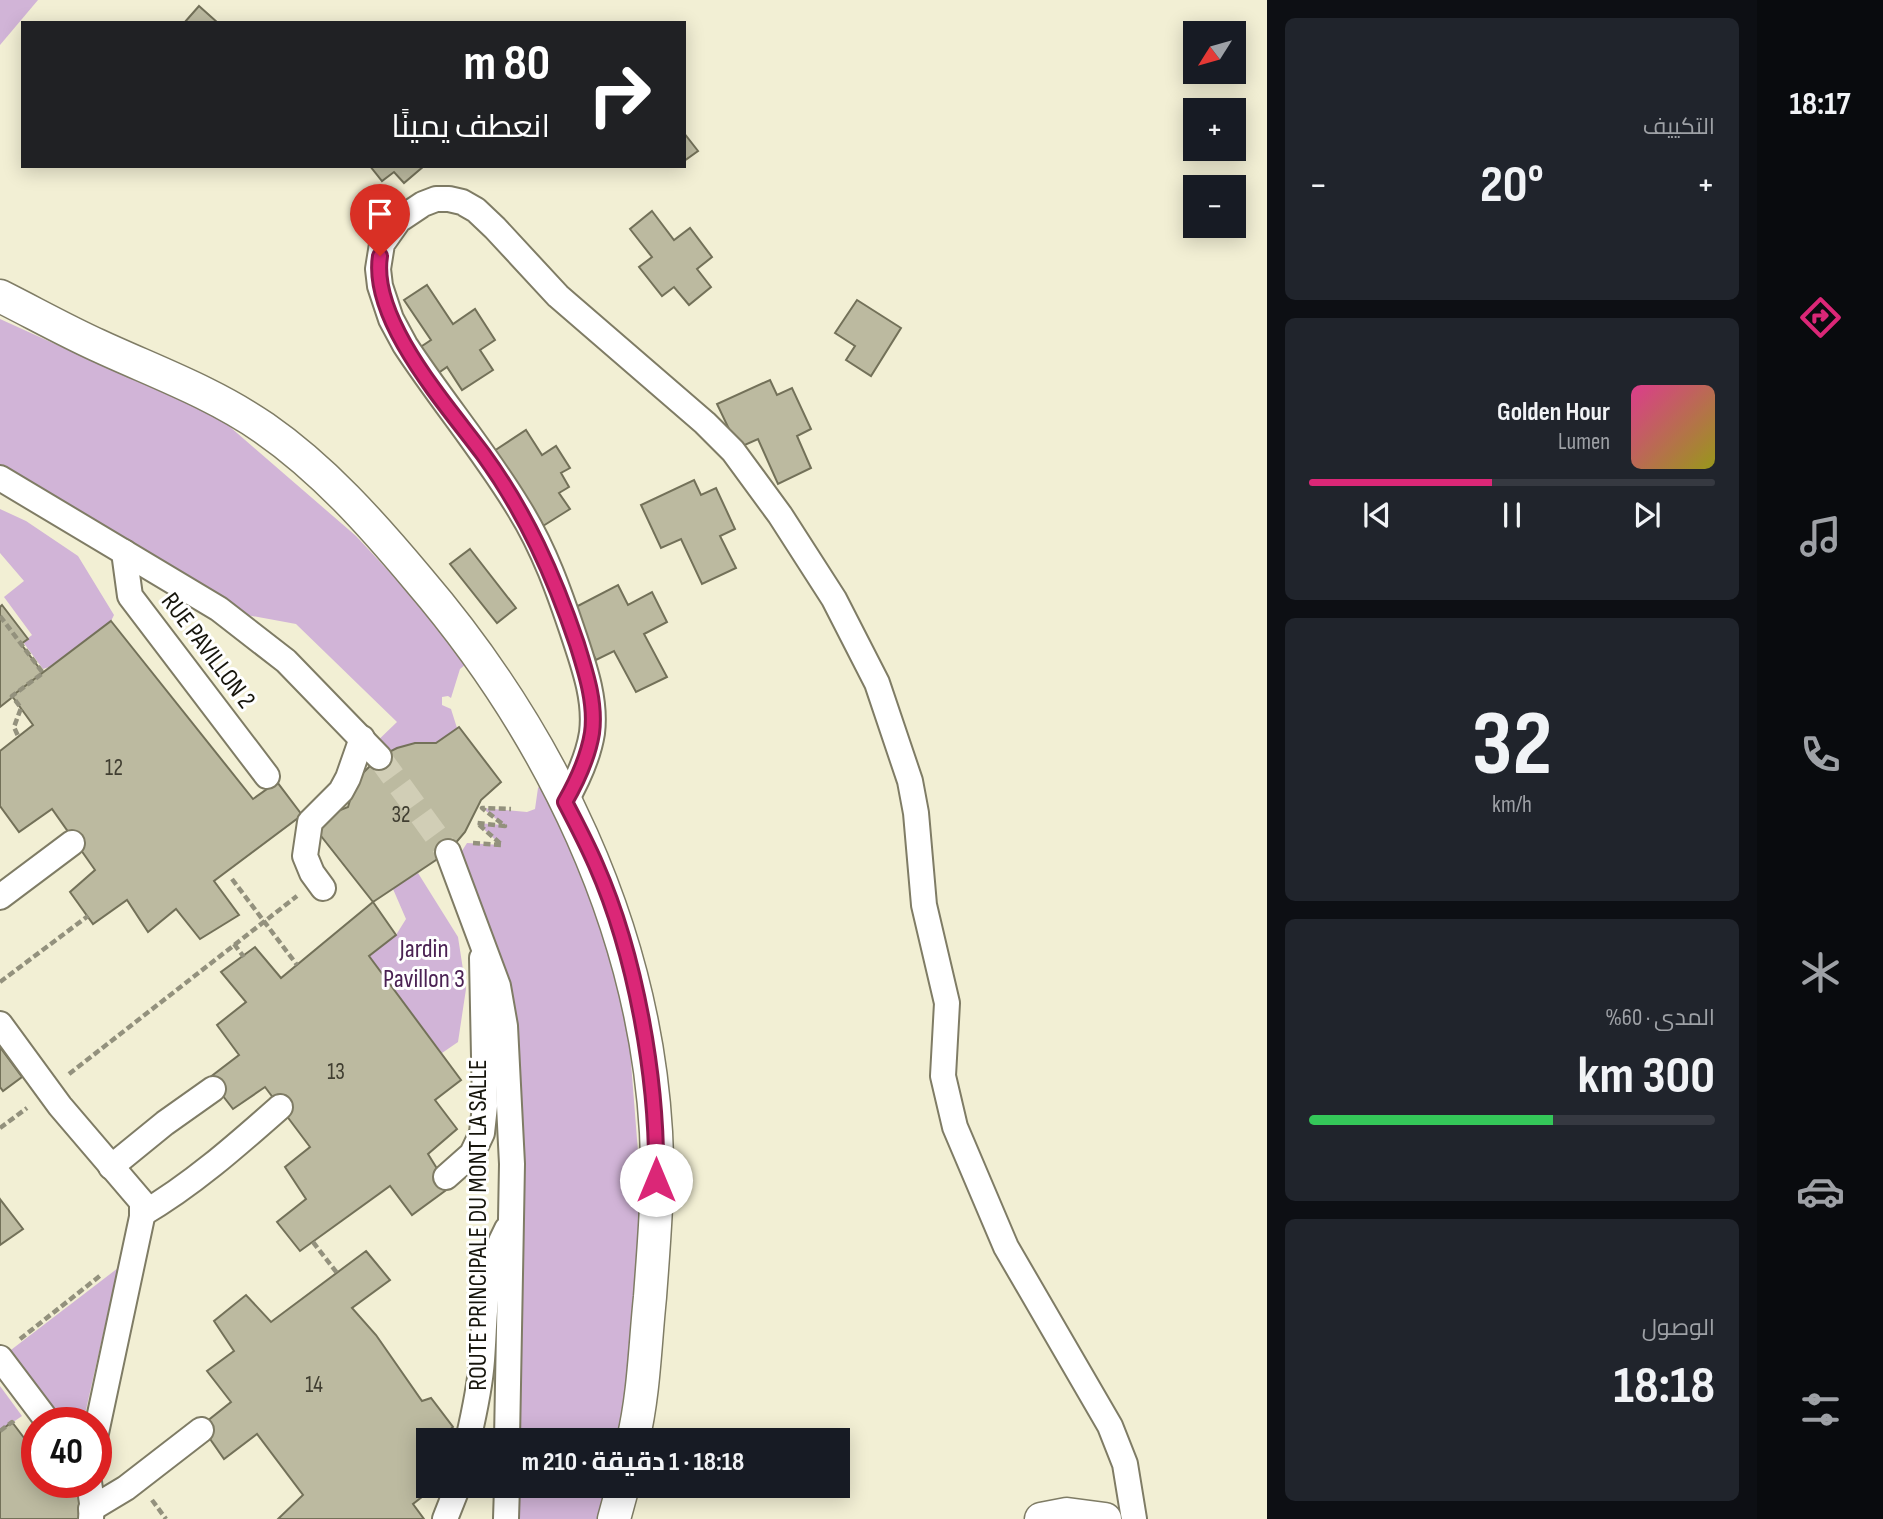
<!DOCTYPE html>
<html lang="ar">
<head>
<meta charset="utf-8">
<style>
  :root { --surface:#171b24; --page:#20242c; --text:#f1f3f6; --muted:#9ea1a6; --line:#363941; --accent:#db2777 }
  body { margin:0; font-family:"Sofia Sans Condensed",Cairo,sans-serif; background:var(--page); color:var(--text); direction:rtl; height:100vh; display:flex; flex-direction:column; font-size:26px; white-space:nowrap }
  * { box-sizing:border-box; margin:0 }
  p { font-size:23px; color:var(--muted) }
  .icon { flex:none; width:38px; height:38px; fill:none; stroke:currentColor; stroke-width:2; stroke-linecap:round; stroke-linejoin:round }
  .map { position:relative; flex:1; overflow:hidden; direction:ltr }
  .drawer { display:flex; flex-direction:column; gap:18px; padding:18px; background:#0d0f14; width:490px }
  .drawer>* { flex:none }
  .top-card { position:absolute; left:21px; top:21px; width:665px; height:147px; border-radius:0px; box-shadow:0 4px 18px #0003; direction:rtl; background:#202124; color:#fff; overflow:hidden }
  .needle { width:46px; rotate:233deg }
  .fabs { position:absolute; left:1183px; top:21px; display:grid; gap:14px }
  .fabs a { display:grid; place-items:center; width:63px; height:63px; border-radius:0px; background:var(--surface); box-shadow:0 4px 18px #0003; font-size:35px }
  .speed { position:absolute; left:21px; top:1407px; display:flex; gap:14px; font-size:35px; font-weight:700; text-align:center }
  .speed>* { display:grid; place-content:center; width:91px; height:91px; border-radius:50%; background:var(--surface); box-shadow:0 4px 18px #0003; line-height:1 }
  .speed .limit { border:10px solid #d22; background:#fff; color:#111 }
  .pin { position:absolute; display:grid; place-items:center; width:60px; height:60px; color:#fff; margin:-72px -30px; border-radius:50% 50% 50% 0; rotate:-45deg; box-shadow:0 0 7px #0007 }
  .pin .icon { rotate:45deg }
  .me { position:absolute; width:77px; margin:-38px; rotate:0deg; stroke-linejoin:round; filter:drop-shadow(0 0 5px #0008) }
  .turn { display:flex; align-items:center; gap:24px; height:147px; padding:0 21px; font-size:32px }
  .turn .icon { width:91px; height:91px; stroke-width:2.5 }
  .turn b { display:block; font-size:49px; line-height:60px }
  .big { font-size:52px; font-weight:700; line-height:1.1 }
  .drawer .widget { flex:1; display:flex; flex-direction:column; justify-content:center; gap:10px; min-width:0; padding:0 24px; border-radius:10px; background:var(--page) }
  .drawer .dial { align-items:center; gap:0 }
  .dial b { font-size:91px; line-height:1 }
  .song { display:flex; align-items:center; gap:21px }
  .cover { width:84px; height:84px; border-radius:10px; background:linear-gradient(135deg,hsl(330 70% 55%),hsl(60 70% 35%)) }
  .played { height:7px; border-radius:4px; background:linear-gradient(90deg,var(--accent) 45%,var(--line) 45%) }
  .keys { display:flex; justify-content:space-around; direction:ltr }
  .heat { display:flex; justify-content:space-between; align-items:center; font-size:38px; direction:ltr }
  .charge { height:10px; border-radius:5px; background:linear-gradient(90deg,#34c759 60%,var(--line) 0) }
  .trip { position:absolute; left:416px; top:1428px; width:434px; height:70px; border-radius:0px; background:var(--surface); box-shadow:0 4px 18px #0003; font-weight:700; line-height:70px; text-align:center; direction:rtl }
  main { display:flex; flex:1; min-height:0 }
  .tabs { display:flex; flex-direction:column; width:126px; justify-content:space-around; align-items:center; background:#090b0e; color:var(--muted) }
  .tabs .icon { width:49px; height:49px }
  .tabs .selected { color:var(--accent) }
  .tabs b { font-size:32px; color:var(--text) }
  .map>svg:first-child { display:block }
  .green { fill:#d1b4d7 }
  .building { fill:#bcbaa0; stroke:#737159; stroke-width:2 }
  .lines { fill:none; stroke-linecap:round; stroke-linejoin:round }
  .minor-tunnel { stroke:#d1ceb6; stroke-width:24; stroke-dasharray:24 12; stroke-linecap:butt }
  .minor-casing { stroke:#7f7c65; stroke-width:28 }
  .tertiary-casing { stroke:#7f7c65; stroke-width:35 }
  .path { stroke:#93917d; stroke-width:4.5; stroke-dasharray:7 3.5; stroke-linecap:butt }
  .minor { stroke:#fff; stroke-width:24 }
  .tertiary { stroke:#fff; stroke-width:32 }
  .route-casing { stroke:#8e194d; stroke-width:18 }
  .route { stroke:#db2777; stroke-width:12 }
  .labels { text-anchor:middle; stroke-width:6; stroke-linejoin:round; paint-order:stroke }
  .number-label { font-size:23px; fill:#403e31 }
  .street-label { font-size:26px; fill:#16150c; stroke:#fff }
  .park-label { font-size:26px; fill:#4b2253; stroke:#fff }
</style>
</head>
<body>
<main>
<nav class="tabs">
<b>18:17</b>
<svg class="icon selected" aria-label="directions" viewBox="0 0 24 24"><path d="M12 3l9 9-9 9-9-9zM9 14v-3h6M13 9l2 2-2 2"/></svg>
<svg class="icon" aria-label="music" viewBox="0 0 24 24"><path d="M9 18V5l10-2v13"/><circle cx="6" cy="18" r="3"/><circle cx="16" cy="16" r="3"/></svg>
<svg class="icon" aria-label="phone" viewBox="0 0 24 24"><path d="M5 4h4l2 5-3 2q2 4 5 5l2-3 5 2v4C11 20 4 13 5 4z"/></svg>
<svg class="icon" aria-label="climate" viewBox="0 0 24 24"><path d="M12 3v18M4 7l16 10M4 17L20 7"/></svg>
<svg class="icon" aria-label="car" viewBox="0 0 24 24"><path d="M5 17H2v-5l4-1 3-4h7l3 4 3 1v5h-3M9 17h6M6 11h13"/><circle cx="7" cy="17" r="2"/><circle cx="17" cy="17" r="2"/></svg>
<svg class="icon" aria-label="filters" viewBox="0 0 24 24"><path d="M4 7h16M4 17h16"/><circle cx="9" cy="7" r="2"/><circle cx="15" cy="17" r="2"/></svg>
</nav>
<section class="drawer">
<div class="widget"><p>التكييف</p>
<div class="heat"><a>−</a><b class="big">20°</b><a>+</a></div>
</div>
<div class="widget">
<div class="song"><i class="cover"></i><div><b>Golden Hour</b><p>Lumen</p></div></div>
<div class="played"></div>
<div class="keys"><svg class="icon" aria-label="previous" viewBox="0 0 24 24"><path d="M18 5L8 12l10 7zM5 5v14"/></svg><svg class="icon" aria-label="pause" viewBox="0 0 24 24"><path d="M8 5v14M16 5v14"/></svg><svg class="icon" aria-label="next" viewBox="0 0 24 24"><path d="M6 5l10 7-10 7zM19 5v14"/></svg></div>
</div>
<div class="widget dial"><b>32</b><p>km/h</p></div>
<div class="widget"><p>المدى · 60%</p><b class="big">300 km</b><div class="charge"></div></div>
<div class="widget"><p>الوصول</p><b class="big">18:18</b></div>
</section>
<div class="map">
<svg width="1267" height="1519" viewBox="0 0 1267 1519">
  <rect width="100%" height="100%" fill="#f2efd4"/>
  <!-- green -->
  <g class="green">
    <polygon points="0,0 38,0 0,45"/>
    <polygon points="0,319 108,368 175,391 222,420 356,536 424,609 466,664 460,669 451,698 448,696 442,697 442,705 451,709 457,728 436,743 415,743 379,757 370,748 397,722 296,624 219,610 0,487"/>
    <polygon points="0,509 26,521 78,556 114,615 111,621 49,667 43,669 23,642 32,635 4,597 24,581 0,553"/>
    <polygon points="540,785 564,827 603,920 627,1012 641,1190 640,1300 621,1440 520,1440 519,1103 453,865 467,843 501,845 477,823 504,825 482,808 527,812 535,809 538,788"/>
    <polygon points="418,873 458,937 466,989 458,1042 442,1053 369,956 396,935 406,919 393,889"/>
    <polygon points="118,1268 83,1423 61,1423 7,1353"/>
    <polygon points="0,1386 22,1416 0,1431"/>
    <polygon points="520,1486 609,1486 600,1519 520,1519"/>
  </g>
  <!-- building -->
  <g class="building">
    <polygon points="199,6 218,23 184,23"/>
    <polygon points="684,133 698,151 684,161"/>
    <polygon points="370,166 424,166 404,183 394,172 382,181"/>
    <polygon points="652,211 674,240 690,228 712,257 697,269 711,287 689,305 674,287 662,296 639,267 652,257 630,229"/>
    <polygon points="427,285 453,324 475,309 495,340 480,350 493,370 462,390 447,367 434,376 416,350 431,340 404,300"/>
    <polygon points="857,300 901,328 871,376 846,360 855,346 835,333"/>
    <polygon points="770,380 777,395 792,388 811,429 797,436 811,468 778,484 758,439 738,448 717,404"/>
    <polygon points="526,430 542,455 556,446 570,468 561,473 569,487 559,493 570,509 543,526 494,451"/>
    <polygon points="694,480 701,495 716,488 735,529 720,536 736,568 702,584 681,539 661,548 641,505"/>
    <polygon points="470,549 516,608 497,623 450,564"/>
    <polygon points="618,585 628,605 652,592 667,622 644,634 667,677 636,692 614,651 596,660 570,610"/>
    <polygon points="2,605 28,639 21,644 43,673 0,707 0,607"/>
    <polygon points="111,621 253,799 277,782 302,815 214,881 239,915 200,939 176,909 148,932 127,900 93,924 70,892 95,870 52,809 19,832 0,806 0,751 33,725 12,696"/>
    <polygon points="459,727 501,782 481,800 465,832 448,852 373,902 310,822 348,807 356,780 379,757 397,748 415,743 436,743"/>
    <polygon points="373,902 396,935 369,956 461,1080 435,1100 457,1129 428,1154 449,1188 412,1215 390,1186 300,1251 277,1222 306,1199 285,1167 310,1147 265,1087 233,1109 209,1078 239,1055 217,1025 246,1002 221,972 255,947 281,978"/>
    <polygon points="0,1047 22,1077 3,1091 0,1087"/>
    <polygon points="0,1199 23,1229 0,1245"/>
    <polygon points="366,1251 390,1280 352,1308 376,1335 422,1401 431,1398 453,1427 439,1440 429,1440 429,1450 426,1452 429,1456 429,1486 436,1486 413,1504 424,1519 278,1519 303,1495 257,1434 224,1459 201,1426 231,1402 207,1371 234,1351 214,1321 246,1295 271,1322"/>
    <polygon points="12,1422 37,1455 37,1482 88,1482 85,1519 0,1519 0,1431"/>
  </g>
  <g class="lines">
    <!-- minor-tunnel -->
    <polyline class="minor-tunnel" points="379,757 448,852"/>
    <defs>
      <g id="minor">
        <polyline points="0,478 219,609 286,661 379,757"/>
        <polyline points="124,552 130,596 267,776"/>
        <path d="M565 802C577 781 588 758 592 733 596 701 585 669 575 639 560 594 544 548 518 507 484 451 441 400 405 345L391 319 380 286 378 269 382 244 399 220 423 204 436 199H449L462 202 476 210 495 228 558 296 705 423 733 451 780 515 834 599 877 683 910 781 916 813 924 905 947 1003 943 1076 955 1127 1006 1247 1110 1426 1125 1464 1134 1519"/>
        <polyline points="448,852 498,986 505,1026 512,1164 507,1440"/>
        <polyline points="323,888 312,873 305,856 310,822 341,791 348,778 362,738"/>
        <polyline points="0,897 72,843"/>
        <polyline points="0,1024 60,1106 142,1202 142,1217 96,1433"/>
        <polyline points="111,1167 165,1123 213,1089"/>
        <polyline points="446,1177 472,1154 482,1133 485,1106 482,958"/>
        <path d="M142 1214C192 1185 237 1145 280 1107"/>
        <polyline points="0,1358 49,1423"/>
        <path d="M468 1440C474 1414 480 1387 482 1360 486 1309 482 1277 507 1229"/>
        <polyline points="89,1482 92,1503 91,1519"/>
        <polyline points="91,1509 126,1488 201,1430"/>
        <polyline points="445,1519 458,1486"/>
        <polyline points="506,1519 507,1486"/>
      </g>
      <g id="tertiary">
        <path d="M0 296C32 312 64 330 97 345 153 371 212 392 264 428 323 469 372 524 418 579 550 733 644 926 656 1132 659 1187 654 1242 650 1297 645 1345 644 1394 633 1440"/>
        <polyline points="614,1519 623,1486"/>
        <polyline points="1041,1519 1067,1514 1105,1519"/>
      </g>
    </defs>
    <!-- minor casing -->
    <use href="#minor" class="minor-casing"/>
    <!-- tertiary casing -->
    <use href="#tertiary" class="tertiary-casing"/>
    <!-- path -->
    <g class="path">
      <polyline points="0,616 43,673 12,696 21,708 14,727 18,736"/>
      <polyline points="473,843 502,845 477,823 505,826 482,808 511,809"/>
      <polyline points="232,879 297,965"/>
      <polyline points="234,944 244,957"/>
      <polyline points="0,982 88,916"/>
      <polyline points="69,1074 297,896"/>
      <polyline points="0,1128 27,1108"/>
      <polyline points="313,1242 337,1273"/>
      <polyline points="20,1339 101,1275"/>
      <polyline points="0,1431 12,1422 14,1424"/>
      <polyline points="29,1445 37,1456"/>
      <polyline points="152,1500 166,1519"/>
    </g>
    <!-- minor -->
    <use href="#minor" class="minor"/>
    <!-- tertiary -->
    <use href="#tertiary" class="tertiary"/>
  </g>
  <g class="lines">
    <defs>
      <path id="route" d="M380 256C370 320 446 404 483 454 526 513 554 576 577 644 586 673 596 703 592 733 588 758 577 781 565 802 576 823 587 844 596 865 636 956 658 1081 656 1180"/>
    </defs>
    <!-- route casing -->
    <use href="#route" class="route-casing"/>
    <!-- route -->
    <use href="#route" class="route"/>
  </g>
  <g class="labels">
    <!-- number labels -->
    <g class="number-label">
      <text x="114" y="775">12</text>
      <text x="401" y="822">32</text>
      <text x="336" y="1079">13</text>
      <text x="314" y="1392">14</text>
    </g>
    <!-- street labels -->
    <g class="street-label">
      <text transform="translate(209 650) rotate(53)" y="9">RUE PAVILLON 2</text>
      <text transform="translate(477 1225) rotate(-90)" y="9">ROUTE PRINCIPALE DU MONT LA SALLE</text>
    </g>
    <!-- park labels -->
    <g class="park-label">
      <text x="424" y="957">Jardin<tspan x="424" dy="30">Pavillon 3</tspan></text>
    </g>
  </g>
</svg>
<div class="fabs">
<a><svg class="needle" viewBox="-14 -14 28 28"><path d="M0-13l5 13h-10z" fill="#e53935"/><path d="M0 13l5-13h-10z" fill="#9ea1a6"/></svg></a>
<a>+</a>
<a>−</a>
</div>
<div class="speed"><div class="limit">40</div></div>
<div class="pin" style="left:380px;top:256px;background:#d93025"><svg class="icon" aria-label="arrive" viewBox="0 0 24 24"><path d="M6 21V4h12l-3 4 3 4H6"/></svg></div>
<svg class="me" style="left:656px;top:1180px" viewBox="-20 -20 40 40"><circle r="19" fill="#fff"/><path d="M0-13L10 11 0 6-10 11z" fill="#db2777"/></svg>
<div class="trip">18:18 · 1 دقيقة · 210 m</div>
<div class="top-card">
<div class="turn"><svg class="icon" aria-label="right" viewBox="0 0 24 24"><path d="M7 20v-9h11M14 6l5 5-5 5"/></svg><div><b>80 m</b>انعطف يمينًا</div></div>
</div>
</div>
</main>
</body>
</html>
